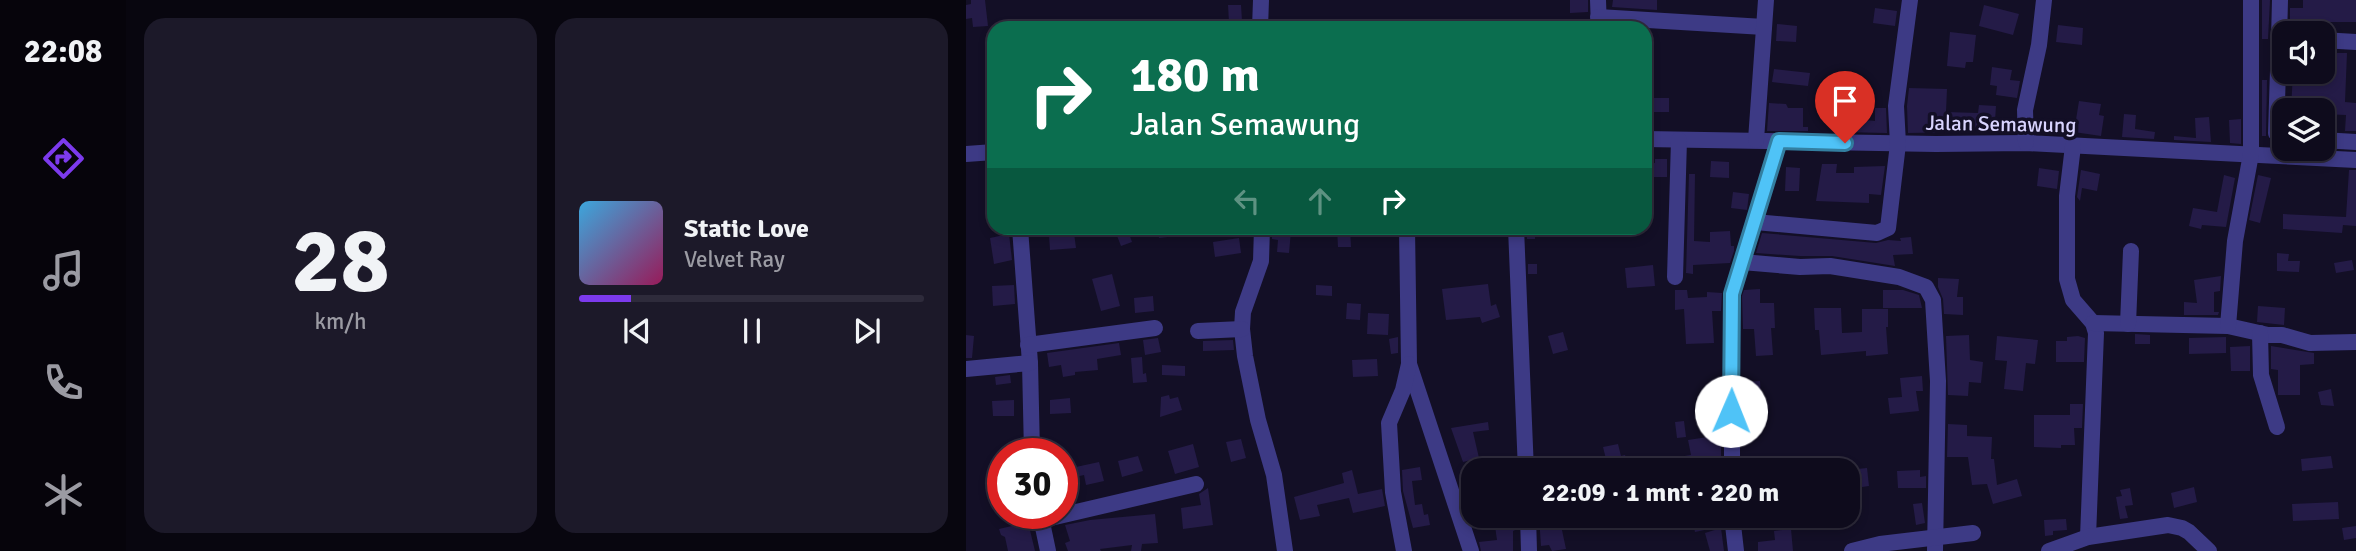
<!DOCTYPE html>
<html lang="id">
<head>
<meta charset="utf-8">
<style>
  :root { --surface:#0e0b1c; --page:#1c1929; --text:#f1f3f6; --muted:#9b9ba3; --line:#2e2b3b; --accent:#7c3aed }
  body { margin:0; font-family:Signika,sans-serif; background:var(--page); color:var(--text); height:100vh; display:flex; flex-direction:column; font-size:26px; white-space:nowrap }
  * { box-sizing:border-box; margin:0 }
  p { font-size:23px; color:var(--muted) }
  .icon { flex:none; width:38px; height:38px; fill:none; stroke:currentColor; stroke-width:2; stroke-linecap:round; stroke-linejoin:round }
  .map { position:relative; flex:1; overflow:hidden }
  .sheet { display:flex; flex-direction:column; gap:18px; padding:18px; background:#08060f; width:840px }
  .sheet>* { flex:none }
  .banner { position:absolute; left:21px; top:21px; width:665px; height:214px; border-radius:21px; box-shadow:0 4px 10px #0003,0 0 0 2px var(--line); background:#0b6e4f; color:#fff; overflow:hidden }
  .buttons { position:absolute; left:1306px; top:21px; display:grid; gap:14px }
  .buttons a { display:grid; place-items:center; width:63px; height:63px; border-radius:14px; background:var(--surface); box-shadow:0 4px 10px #0003,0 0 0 2px var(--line); font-size:35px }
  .speed { position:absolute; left:21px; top:438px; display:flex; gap:14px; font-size:35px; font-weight:700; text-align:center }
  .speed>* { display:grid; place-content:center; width:91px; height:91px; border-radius:50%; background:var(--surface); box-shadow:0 4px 10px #0003,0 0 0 2px var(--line); line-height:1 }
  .speed .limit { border:10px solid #d22; background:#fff; color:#111 }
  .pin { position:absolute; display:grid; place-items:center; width:60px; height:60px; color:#fff; margin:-72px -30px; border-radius:50% 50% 50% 0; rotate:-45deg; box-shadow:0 0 7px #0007 }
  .pin .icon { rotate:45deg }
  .me { position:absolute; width:77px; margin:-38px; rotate:1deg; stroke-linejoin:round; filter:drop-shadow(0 0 5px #0008) }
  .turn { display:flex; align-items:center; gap:24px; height:147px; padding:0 28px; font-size:32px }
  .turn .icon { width:91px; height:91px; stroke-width:2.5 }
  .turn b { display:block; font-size:49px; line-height:60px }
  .lanes { display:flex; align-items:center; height:66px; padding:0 28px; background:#0003; justify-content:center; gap:35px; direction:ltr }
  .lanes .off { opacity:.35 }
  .sheet .widget { flex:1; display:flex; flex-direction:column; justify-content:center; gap:10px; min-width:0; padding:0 24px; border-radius:21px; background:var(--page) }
  .sheet .dial { align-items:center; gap:0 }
  .dial b { font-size:91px; line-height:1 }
  .song { display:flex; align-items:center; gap:21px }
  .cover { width:84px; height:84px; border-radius:10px; background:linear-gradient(135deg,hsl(200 70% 55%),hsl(330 70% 35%)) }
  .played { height:7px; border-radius:4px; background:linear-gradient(90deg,var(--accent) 15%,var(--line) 15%) }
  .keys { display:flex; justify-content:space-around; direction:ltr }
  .sheet .tiles { flex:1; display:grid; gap:18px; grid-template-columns:repeat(2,1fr) }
  .trip { position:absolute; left:495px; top:458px; width:399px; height:70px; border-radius:21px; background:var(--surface); box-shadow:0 4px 10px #0003,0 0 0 2px var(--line); font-weight:700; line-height:70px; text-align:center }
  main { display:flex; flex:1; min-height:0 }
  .tab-bar { display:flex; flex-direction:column; width:126px; justify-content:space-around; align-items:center; background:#06040b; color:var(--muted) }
  .tab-bar .icon { width:49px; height:49px }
  .tab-bar .current { color:var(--accent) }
  .tab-bar b { font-size:32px; color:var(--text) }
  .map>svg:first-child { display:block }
  .building { fill:#241b47 }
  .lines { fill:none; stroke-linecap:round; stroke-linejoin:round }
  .minor { stroke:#3d3a85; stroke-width:16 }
  .route-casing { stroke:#337fa1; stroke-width:18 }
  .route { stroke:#4fc3f7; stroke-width:12 }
  .labels { text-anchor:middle; stroke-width:7; stroke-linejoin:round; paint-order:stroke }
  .street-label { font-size:21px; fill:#d9d4ff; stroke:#130f26 }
</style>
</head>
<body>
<main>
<nav class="tab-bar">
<b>22:08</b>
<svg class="icon current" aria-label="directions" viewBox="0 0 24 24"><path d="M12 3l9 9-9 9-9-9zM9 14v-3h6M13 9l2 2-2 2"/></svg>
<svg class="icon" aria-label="music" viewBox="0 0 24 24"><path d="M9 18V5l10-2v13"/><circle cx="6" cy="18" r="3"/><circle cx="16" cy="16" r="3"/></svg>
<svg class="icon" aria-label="phone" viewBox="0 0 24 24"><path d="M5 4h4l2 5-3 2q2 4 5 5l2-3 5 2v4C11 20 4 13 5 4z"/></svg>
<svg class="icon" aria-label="climate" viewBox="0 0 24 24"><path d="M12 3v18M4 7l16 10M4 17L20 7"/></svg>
</nav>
<section class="sheet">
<div class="tiles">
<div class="widget dial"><b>28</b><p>km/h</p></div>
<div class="widget">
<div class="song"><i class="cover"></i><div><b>Static Love</b><p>Velvet Ray</p></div></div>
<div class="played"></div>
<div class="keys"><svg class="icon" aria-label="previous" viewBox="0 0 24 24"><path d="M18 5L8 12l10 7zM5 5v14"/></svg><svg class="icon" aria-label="pause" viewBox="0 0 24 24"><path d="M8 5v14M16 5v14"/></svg><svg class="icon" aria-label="next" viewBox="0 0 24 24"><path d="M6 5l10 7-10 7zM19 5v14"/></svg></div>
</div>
</div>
</section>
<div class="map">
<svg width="1390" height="551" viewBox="0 0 1390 551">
  <rect width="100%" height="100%" fill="#130f26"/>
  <!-- building -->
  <g class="building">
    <polygon points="5,0 19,0 22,26 7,27 6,18 0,19 0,5 5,4"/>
    <polygon points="604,0 622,0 622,12 604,13"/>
    <polygon points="647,0 691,0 691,10 646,7"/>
    <polygon points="1296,0 1304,0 1302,39 1296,39"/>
    <polygon points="1337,0 1390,0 1390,22 1356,22 1356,26 1324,27 1324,8 1337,8"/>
    <polygon points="262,5 275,5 276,21 263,22"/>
    <polygon points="1018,5 1053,14 1047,35 1013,26"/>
    <polygon points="909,8 931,11 929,26 907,23"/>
    <polygon points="811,24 831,26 830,42 810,41"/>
    <polygon points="1092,25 1117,28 1116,45 1090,42"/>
    <polygon points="984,32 1010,35 1007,62 1000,62 999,68 981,66"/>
    <polygon points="1360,53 1381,53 1379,102 1390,103 1390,131 1379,131 1380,115 1356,114 1356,110 1325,110 1327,72 1360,72"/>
    <polygon points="1026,67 1046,70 1044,80 1054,81 1051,98 1030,95 1031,86 1024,85"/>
    <polygon points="808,69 844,73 842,86 806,82"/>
    <polygon points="1296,80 1301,80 1300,136 1296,136"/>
    <polygon points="943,88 981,89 980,112 1012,113 1013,105 1030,106 1029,121 1047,123 1045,133 999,129 998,132 942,133 941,106"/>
    <polygon points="679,98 703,98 703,112 688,112 688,128 679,128"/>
    <polygon points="1113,101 1135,104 1133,115 1138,116 1135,136 1108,132"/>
    <polygon points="803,103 820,104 822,108 837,108 837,127 842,127 842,131 801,131"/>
    <polygon points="878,105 891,107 890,119 909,121 909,108 920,108 921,133 876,132"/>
    <polygon points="1158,114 1170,115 1169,129 1189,132 1188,139 1156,137"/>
    <polygon points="1243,117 1245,142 1208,140 1208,136 1230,138 1229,118"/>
    <polygon points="1275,119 1275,144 1264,143 1263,120"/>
    <polygon points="689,159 701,159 701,177 679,177 679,164 689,163"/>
    <polygon points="745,161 763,162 763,178 744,177"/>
    <polygon points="856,164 871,164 870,173 888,173 888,167 919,166 915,195 903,194 903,203 850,201"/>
    <polygon points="820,167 834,168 833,191 819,191"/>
    <polygon points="1073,168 1093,171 1091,189 1071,186"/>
    <polygon points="1115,170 1134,174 1131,191 1116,188 1114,201 1111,197"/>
    <polygon points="1383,170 1390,170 1390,226 1377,225 1376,233 1317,229 1317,214 1380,217"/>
    <polygon points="723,174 729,174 728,241 744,242 744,232 764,231 765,246 768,246 768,251 764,263 727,265 727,274 720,273"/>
    <polygon points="1258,175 1269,178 1260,227 1236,225 1235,229 1223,226 1227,208 1251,212"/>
    <polygon points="1292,175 1305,178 1294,223 1283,220"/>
    <polygon points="767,192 783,194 781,210 765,208"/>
    <polygon points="148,228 161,228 166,242 155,246"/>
    <polygon points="192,228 218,228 219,235 193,238"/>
    <polygon points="371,228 384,228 385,247 372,247"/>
    <polygon points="560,228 569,228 569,239 561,239"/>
    <polygon points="306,229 325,231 323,253 311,252 312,240 306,239"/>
    <polygon points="108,233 110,248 84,250 83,235"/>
    <polygon points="796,233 910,243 922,240 935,241 934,238 945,237 947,254 927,255 929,266 866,256 834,256 790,253"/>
    <polygon points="43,234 46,260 28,264 24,238"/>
    <polygon points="273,238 275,253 249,257 247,242"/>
    <polygon points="1311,253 1323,254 1322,261 1334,261 1333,272 1311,271"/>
    <polygon points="1386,260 1388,270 1370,273 1368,263"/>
    <rect x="562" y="264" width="9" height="10"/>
    <polygon points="687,265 689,286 661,288 659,268"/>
    <polygon points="146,274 154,306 135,311 126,279"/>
    <polygon points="1255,276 1254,291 1248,292 1248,312 1253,312 1252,315 1218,315 1218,302 1231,303 1228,280"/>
    <polygon points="972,278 993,279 991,297 997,297 997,315 978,314 977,299 972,287"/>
    <polygon points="522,284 525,306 530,304 534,317 516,323 514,317 480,320 476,289"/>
    <polygon points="48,285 49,304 27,306 26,286"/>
    <polygon points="350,285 366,286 366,296 350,295"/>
    <polygon points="794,289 794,303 808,303 809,328 805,328 807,355 790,356 788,329 777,329 776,296 778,290"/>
    <polygon points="709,290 721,290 722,298 741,297 741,292 756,293 755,311 746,311 748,343 720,344 718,309 709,310"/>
    <polygon points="917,290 937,290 953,295 956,308 917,308"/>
    <polygon points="187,296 188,311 169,313 168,298"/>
    <polygon points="381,303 395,304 394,320 380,319"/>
    <polygon points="1292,306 1319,308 1318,325 1291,322"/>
    <polygon points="848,308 875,308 876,333 896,332 896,309 922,309 922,327 920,327 922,354 900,356 900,351 855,355 853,330 849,330"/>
    <polygon points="402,313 423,314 422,335 401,334"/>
    <polygon points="597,332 602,350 587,354 582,336"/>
    <polygon points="1169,334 1184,335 1184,344 1169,344"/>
    <polygon points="0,335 8,336 6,358 0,358"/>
    <polygon points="1003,335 1004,360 1017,362 1015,383 1003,382 1002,396 982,395 980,336"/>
    <polygon points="1031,336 1072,340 1069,364 1060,363 1057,391 1038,389 1041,361 1029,360"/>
    <polygon points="1112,336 1119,338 1118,362 1090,362 1090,341 1101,341 1101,337"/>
    <polygon points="432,337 432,353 425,354 423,339"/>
    <polygon points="1260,337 1260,353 1223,354 1223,338"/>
    <polygon points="192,338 195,352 179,355 177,340"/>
    <polygon points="267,340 268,350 237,351 237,341"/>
    <polygon points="153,343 155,355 131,359 132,370 109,372 109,375 97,377 95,365 83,367 81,353"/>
    <polygon points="1284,346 1284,371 1265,371 1264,347"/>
    <polygon points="1305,346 1348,353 1348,364 1334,365 1334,395 1312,395 1312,370 1305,369"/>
    <polygon points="176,357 177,374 180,373 181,382 167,383 165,358"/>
    <polygon points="411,359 412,376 387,377 386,360"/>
    <polygon points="196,365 219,366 219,376 196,375"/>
    <polygon points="44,375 45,383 30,385 29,377"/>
    <polygon points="956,376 957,391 950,391 953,411 924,414 922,398 936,397 934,378"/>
    <polygon points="794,381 795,397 792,397 792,418 776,418 777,382"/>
    <polygon points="1365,389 1368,406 1355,405 1352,392"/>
    <polygon points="203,395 204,399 212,397 216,410 194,417 195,397"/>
    <polygon points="104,398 105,413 84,414 84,400"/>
    <polygon points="48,400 48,416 27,416 26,401"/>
    <polygon points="1104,404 1117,404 1116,428 1108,428 1109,445 1095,445 1095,448 1068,447 1068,415 1104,415"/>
    <polygon points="718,421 720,437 711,438 709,422"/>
    <polygon points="522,422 523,430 507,432 513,458 497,462 485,428"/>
    <polygon points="982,424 1001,425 1001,436 1026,437 1025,459 1028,459 1031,485 1051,479 1056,496 1027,504 1021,484 1006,485 1002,457 981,457"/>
    <polygon points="755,435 755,469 726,471 725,464 707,466 708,471 638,471 636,460 640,459 637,447 652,444 655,456 659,455 662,465 725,455 722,440"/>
    <polygon points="275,439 280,458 265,462 260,442"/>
    <polygon points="227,444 233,467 209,474 202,451"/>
    <polygon points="172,456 177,471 156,477 152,461"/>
    <polygon points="1365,456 1367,468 1336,471 1335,459"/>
    <polygon points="584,458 585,471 570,471 570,459"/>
    <polygon points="133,462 138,481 120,485 118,475 96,480 96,470"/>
    <polygon points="454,467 456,480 446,481 449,505 456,504 458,515 462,514 464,525 447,528 437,491 436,470"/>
    <polygon points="901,468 903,486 882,489 882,470"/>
    <polygon points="386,470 392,494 416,489 419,506 387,513 383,498 351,505 354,516 334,520 328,497 378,483 376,473"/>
    <polygon points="954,470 954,477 960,476 960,488 932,488 931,471"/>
    <polygon points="1228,487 1231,502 1208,508 1205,493"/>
    <polygon points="242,488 247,525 217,529 215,508 235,505 233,494"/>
    <polygon points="1164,488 1167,505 1159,506 1162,518 1154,519 1150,497 1156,496 1154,490"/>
    <polygon points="1372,502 1373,519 1327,521 1326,504"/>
    <polygon points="956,503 959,523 950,525 947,504"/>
    <polygon points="189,514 192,543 176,544 175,551 165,551 166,545 134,549 135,551 102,551 99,543 104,541 99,525 124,520"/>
    <polygon points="547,516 549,530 547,531 547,551 515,551 513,542 531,540 528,519"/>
    <polygon points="573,516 593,516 600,549 586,551 583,545 575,546"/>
    <polygon points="740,516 743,529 729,532 726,519"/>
    <polygon points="1100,519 1101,530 1087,531 1087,535 1079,536 1078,520"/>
    <polygon points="62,522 69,551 42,551 39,537 35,535 33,529"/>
    <polygon points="1390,526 1390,538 1378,540 1376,528"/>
    <polygon points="755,528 758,551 744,551 739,533"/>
    <polygon points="825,529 827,551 792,551 792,542 809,540 808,531"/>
  </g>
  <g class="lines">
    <!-- minor -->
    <g class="minor">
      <polyline points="632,0 633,28"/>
      <polyline points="632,17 798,27"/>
      <polyline points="294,28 295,0"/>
      <polyline points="1313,39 1314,0"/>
      <polyline points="1318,39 1313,39 1310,133 1318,137"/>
      <polyline points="1356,40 1390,42"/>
      <polyline points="679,139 970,144 1060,143 1390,160"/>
      <polyline points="790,140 800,0"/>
      <polyline points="1356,140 1390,142"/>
      <polyline points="1060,143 1059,110 1073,45 1078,0"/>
      <polyline points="1107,146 1101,196 1101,279 1107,300 1127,323 1130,333 1122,537"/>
      <polyline points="0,154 28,152"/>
      <polyline points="789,222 911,233 922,228 932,144 930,106 944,0"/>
      <polyline points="54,228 64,363 66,453"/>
      <polyline points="296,228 295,261 277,312 276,329 279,356 292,420 308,475 319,551"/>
      <polyline points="441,228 443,364 505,551"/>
      <polyline points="550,228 560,471"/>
      <polyline points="776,262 834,267 864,266 933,277 960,287 967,300 972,381 969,551"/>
      <polyline points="709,277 713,140"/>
      <polyline points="1127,323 1262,326 1302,335 1316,335 1344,343 1390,342"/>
      <polyline points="1162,324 1165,251"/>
      <polyline points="1262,326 1269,241 1285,154 1285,0"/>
      <polyline points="232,331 276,329"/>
      <polyline points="1294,333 1295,375 1311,427"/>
      <polyline points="62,345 189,328"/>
      <polyline points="0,369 64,363"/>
      <polyline points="766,471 766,294 813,141"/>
      <polyline points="74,513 82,551"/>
      <polyline points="562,516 563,551"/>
      <polyline points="766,516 770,551"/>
      <polyline points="76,520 230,484"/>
      <polyline points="438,551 427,492 423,423 437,390 443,364"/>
      <polyline points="886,551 914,544 1007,533"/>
      <polyline points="1083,551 1122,537 1202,525 1216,528 1223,532 1243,551"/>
    </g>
  </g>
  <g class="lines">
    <defs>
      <polyline id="route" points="765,411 766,294 813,141 879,143"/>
    </defs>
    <!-- route casing -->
    <use href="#route" class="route-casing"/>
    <!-- route -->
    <use href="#route" class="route"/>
  </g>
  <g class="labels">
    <!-- street labels -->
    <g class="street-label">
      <text transform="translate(1035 124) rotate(1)" y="7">Jalan Semawung</text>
    </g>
  </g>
</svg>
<div class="buttons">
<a><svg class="icon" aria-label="sound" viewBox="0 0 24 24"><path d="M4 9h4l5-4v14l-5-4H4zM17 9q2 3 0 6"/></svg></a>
<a><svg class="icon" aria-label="layers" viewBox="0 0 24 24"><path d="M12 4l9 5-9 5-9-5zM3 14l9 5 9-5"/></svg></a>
</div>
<div class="speed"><div class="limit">30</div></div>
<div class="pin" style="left:879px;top:143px;background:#d93025"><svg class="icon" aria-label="arrive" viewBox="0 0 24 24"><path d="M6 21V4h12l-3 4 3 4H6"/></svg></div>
<svg class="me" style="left:765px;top:411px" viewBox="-20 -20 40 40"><circle r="19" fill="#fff"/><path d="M0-13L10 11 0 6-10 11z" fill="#4fc3f7"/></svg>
<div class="trip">22:09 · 1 mnt · 220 m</div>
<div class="banner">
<div class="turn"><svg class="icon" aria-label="right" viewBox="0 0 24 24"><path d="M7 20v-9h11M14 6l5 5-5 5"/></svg><div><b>180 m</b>Jalan Semawung</div></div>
<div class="lanes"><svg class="icon off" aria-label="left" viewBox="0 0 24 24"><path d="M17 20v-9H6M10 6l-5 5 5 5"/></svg><svg class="icon off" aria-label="ahead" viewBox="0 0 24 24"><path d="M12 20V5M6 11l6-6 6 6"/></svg><svg class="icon" aria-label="right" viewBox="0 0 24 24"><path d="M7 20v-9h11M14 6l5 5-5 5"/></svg></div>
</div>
</div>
</main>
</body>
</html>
